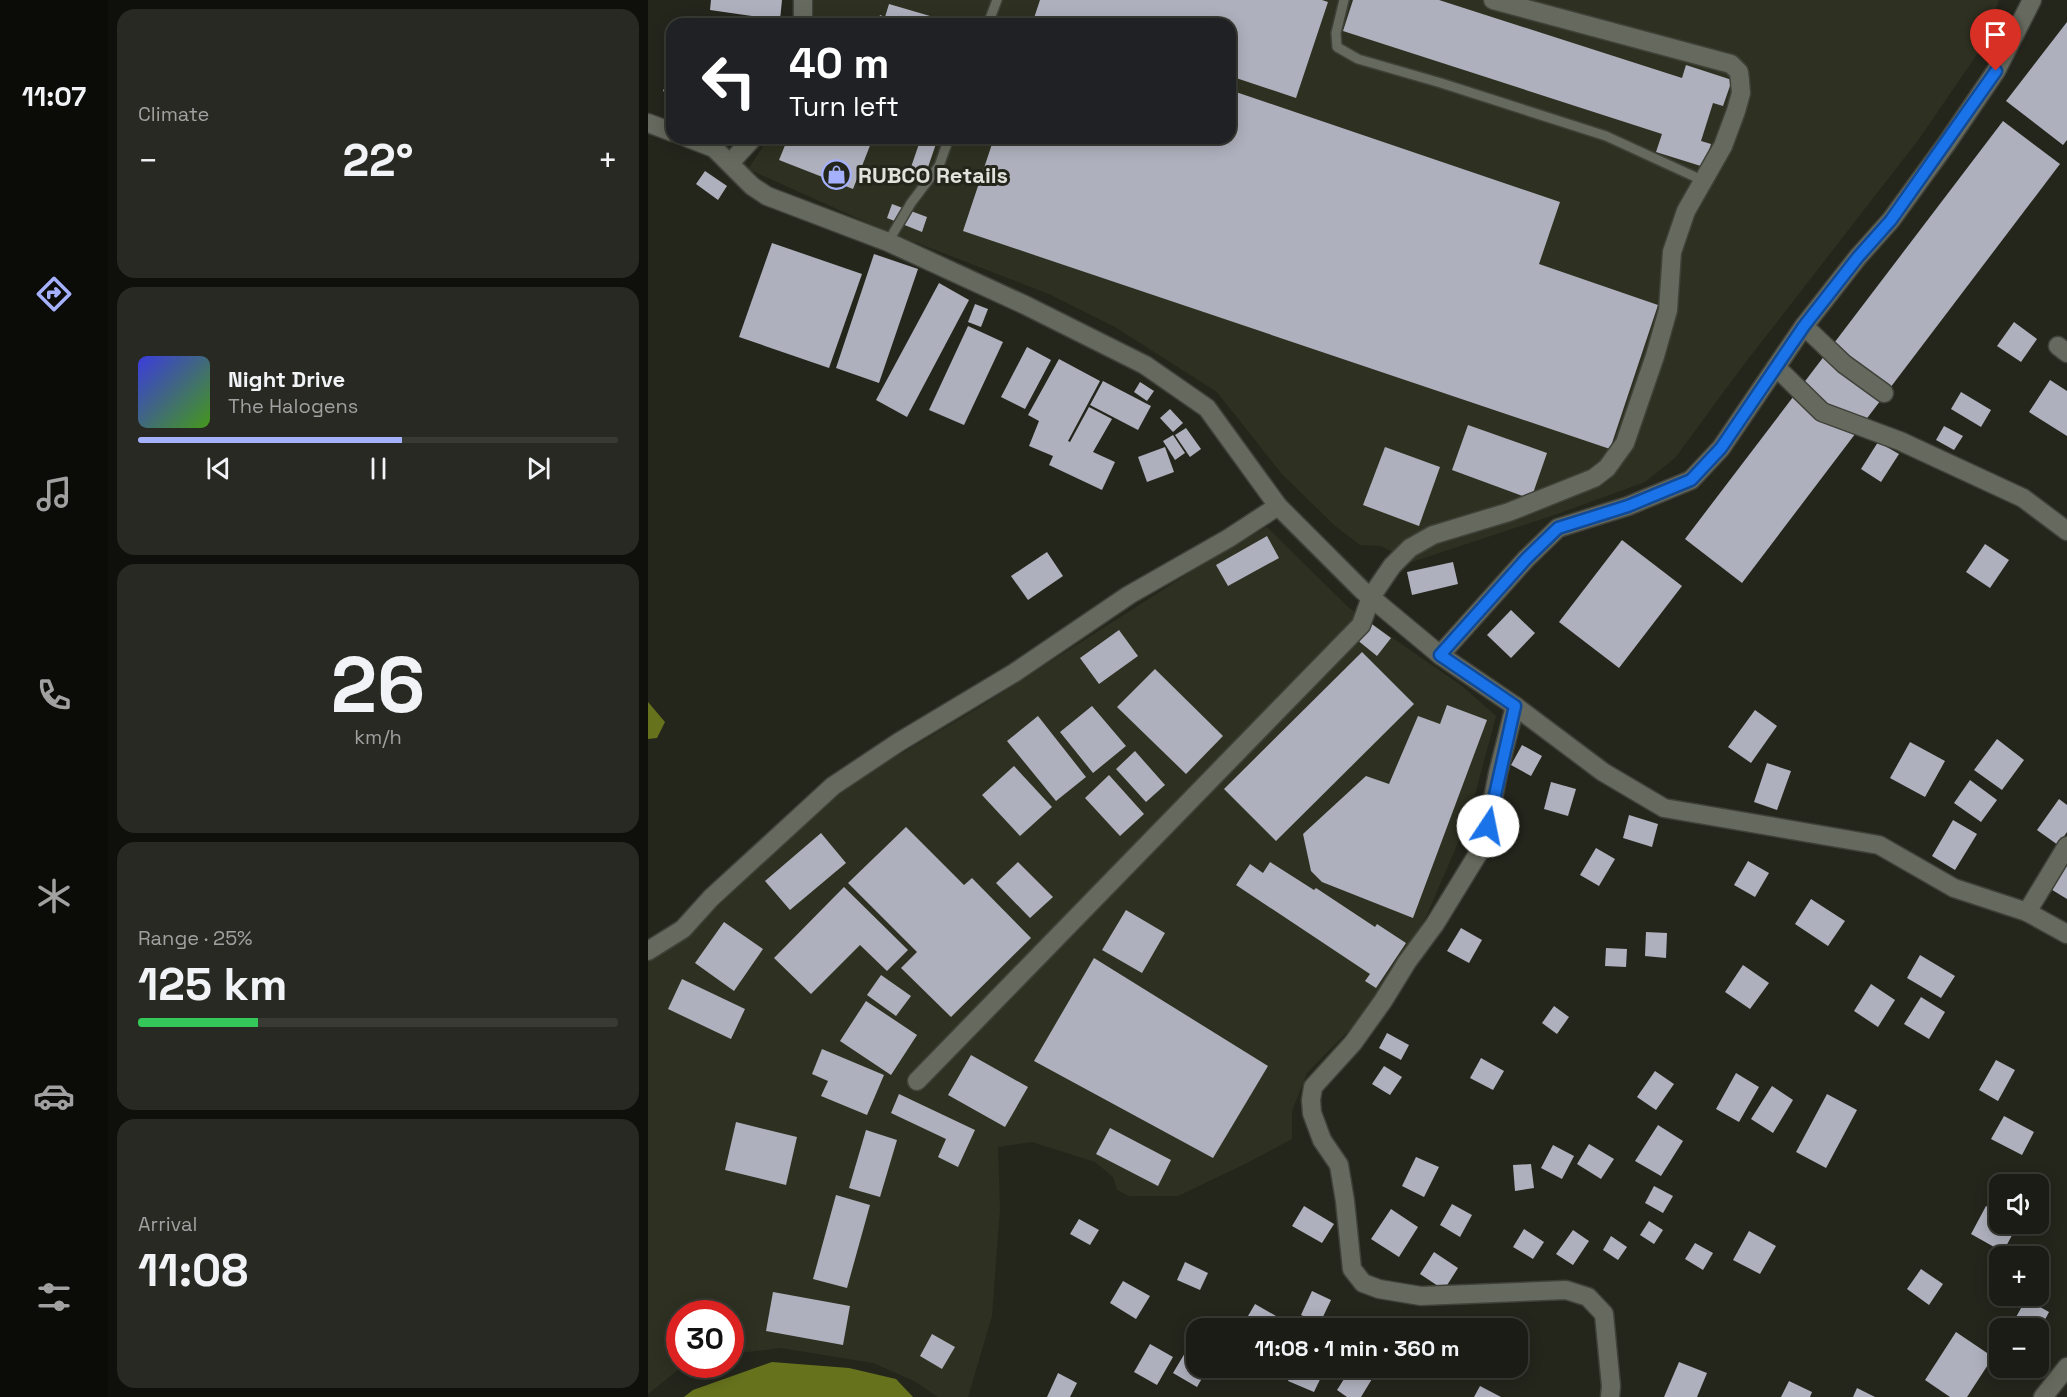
<!DOCTYPE html>
<html lang="en">
<head>
<meta charset="utf-8">
<style>
  :root { --surface:#1b1c15; --page:#282922; --text:#f1f3f6; --muted:#a0a1a0; --line:#393a34; --accent:#a5b1fc }
  body { margin:0; font-family:"Space Grotesk",sans-serif; background:var(--page); color:var(--text); height:100vh; display:flex; flex-direction:column; font-size:22px; white-space:nowrap }
  * { box-sizing:border-box; margin:0 }
  p { font-size:20px; color:var(--muted) }
  .icon { flex:none; width:33px; height:33px; fill:none; stroke:currentColor; stroke-width:2; stroke-linecap:round; stroke-linejoin:round }
  .map { position:relative; flex:1; overflow:hidden }
  .side { display:flex; flex-direction:column; gap:9px; padding:9px; background:#0f0f0c; width:540px }
  .side>* { flex:none }
  .top-card { position:absolute; left:18px; top:18px; width:570px; height:126px; border-radius:18px; box-shadow:0 3px 15px #0003,0 0 0 2px var(--line); background:#202124; color:#fff; overflow:hidden }
  .controls { position:absolute; left:1341px; top:1174px; display:grid; gap:12px }
  .controls a { display:grid; place-items:center; width:60px; height:60px; border-radius:12px; background:var(--surface); box-shadow:0 3px 15px #0003,0 0 0 2px var(--line); font-size:30px }
  .speed { position:absolute; left:18px; top:1300px; display:flex; gap:12px; font-size:30px; font-weight:700; text-align:center }
  .speed>* { display:grid; place-content:center; width:78px; height:78px; border-radius:50%; background:var(--surface); box-shadow:0 3px 15px #0003,0 0 0 2px var(--line); line-height:1 }
  .speed .limit { border:9px solid #d22; background:#fff; color:#111 }
  .pin { position:absolute; display:grid; place-items:center; width:51px; height:51px; color:#fff; margin:-62px -26px; border-radius:50% 50% 50% 0; rotate:-45deg; box-shadow:0 0 6px #0007 }
  .pin .icon { rotate:45deg }
  .me { position:absolute; width:66px; margin:-33px; rotate:11deg; stroke-linejoin:round; filter:drop-shadow(0 0 4px #0008) }
  .turn { display:flex; align-items:center; gap:21px; height:126px; padding:0 24px; font-size:27px }
  .turn .icon { width:78px; height:78px; stroke-width:2.5 }
  .turn b { display:block; font-size:42px; line-height:51px }
  .big { font-size:45px; font-weight:600; line-height:1.1 }
  .side .card { flex:1; display:flex; flex-direction:column; justify-content:center; gap:9px; min-width:0; padding:0 21px; border-radius:18px; background:var(--page) }
  .side .dial { align-items:center; gap:0 }
  .dial b { font-size:78px; line-height:1 }
  .song { display:flex; align-items:center; gap:18px }
  .cover { width:72px; height:72px; border-radius:9px; background:linear-gradient(135deg,hsl(240 70% 55%),hsl(100 70% 35%)) }
  .played { height:6px; border-radius:3px; background:linear-gradient(90deg,var(--accent) 55%,var(--line) 55%) }
  .keys { display:flex; justify-content:space-around; direction:ltr }
  .heat { display:flex; justify-content:space-between; align-items:center; font-size:33px; direction:ltr }
  .charge { height:9px; border-radius:4px; background:linear-gradient(90deg,#34c759 25%,var(--line) 0) }
  .trip { position:absolute; left:538px; top:1318px; width:342px; height:60px; border-radius:18px; background:var(--surface); box-shadow:0 3px 15px #0003,0 0 0 2px var(--line); font-weight:600; line-height:60px; text-align:center }
  main { display:flex; flex:1; min-height:0 }
  .menu { display:flex; flex-direction:column; width:108px; justify-content:space-around; align-items:center; background:#0b0b08; color:var(--muted) }
  .menu .icon { width:42px; height:42px }
  .menu .current { color:var(--accent) }
  .menu b { font-size:27px; color:var(--text) }
  .map>svg:first-child { display:block }
  .built { fill:#2e3121 }
  .water { fill:#66721c }
  .building { fill:#aeb0bd }
  .lines { fill:none; stroke-linecap:round; stroke-linejoin:round }
  .service-casing { stroke:#40423a; stroke-width:12 }
  .minor-casing { stroke:#40423a; stroke-width:21 }
  .secondary-casing { stroke:#40423a; stroke-width:21 }
  .service { stroke:#66695d; stroke-width:9 }
  .minor { stroke:#66695d; stroke-width:18 }
  .secondary { stroke:#66695d; stroke-width:18 }
  .route-casing { stroke:#114b97; stroke-width:15 }
  .route { stroke:#1a73e8; stroke-width:10 }
  .labels { text-anchor:middle; stroke-width:6; stroke-linejoin:round; paint-order:stroke }
  .poi-label { font-size:22px; font-weight:bold; fill:#e0e2db; stroke:#24261c; text-anchor:start }
</style>
</head>
<body>
<main>
<nav class="menu">
<b>11:07</b>
<svg class="icon current" aria-label="directions" viewBox="0 0 24 24"><path d="M12 3l9 9-9 9-9-9zM9 14v-3h6M13 9l2 2-2 2"/></svg>
<svg class="icon" aria-label="music" viewBox="0 0 24 24"><path d="M9 18V5l10-2v13"/><circle cx="6" cy="18" r="3"/><circle cx="16" cy="16" r="3"/></svg>
<svg class="icon" aria-label="phone" viewBox="0 0 24 24"><path d="M5 4h4l2 5-3 2q2 4 5 5l2-3 5 2v4C11 20 4 13 5 4z"/></svg>
<svg class="icon" aria-label="climate" viewBox="0 0 24 24"><path d="M12 3v18M4 7l16 10M4 17L20 7"/></svg>
<svg class="icon" aria-label="car" viewBox="0 0 24 24"><path d="M5 17H2v-5l4-1 3-4h7l3 4 3 1v5h-3M9 17h6M6 11h13"/><circle cx="7" cy="17" r="2"/><circle cx="17" cy="17" r="2"/></svg>
<svg class="icon" aria-label="filters" viewBox="0 0 24 24"><path d="M4 7h16M4 17h16"/><circle cx="9" cy="7" r="2"/><circle cx="15" cy="17" r="2"/></svg>
</nav>
<section class="side">
<div class="card"><p>Climate</p>
<div class="heat"><a>−</a><b class="big">22°</b><a>+</a></div>
</div>
<div class="card">
<div class="song"><i class="cover"></i><div><b>Night Drive</b><p>The Halogens</p></div></div>
<div class="played"></div>
<div class="keys"><svg class="icon" aria-label="previous" viewBox="0 0 24 24"><path d="M18 5L8 12l10 7zM5 5v14"/></svg><svg class="icon" aria-label="pause" viewBox="0 0 24 24"><path d="M8 5v14M16 5v14"/></svg><svg class="icon" aria-label="next" viewBox="0 0 24 24"><path d="M6 5l10 7-10 7zM19 5v14"/></svg></div>
</div>
<div class="card dial"><b>26</b><p>km/h</p></div>
<div class="card"><p>Range · 25%</p><b class="big">125 km</b><div class="charge"></div></div>
<div class="card"><p>Arrival</p><b class="big">11:08</b></div>
</section>
<div class="map">
<svg width="1419" height="1397" viewBox="0 0 1419 1397">
  <rect width="100%" height="100%" fill="#24261c"/>
  <!-- built -->
  <g class="built">
    <polygon points="166,0 1351,0 1334,47 1271,139 1094,367 1027,458 997,482 912,513 764,562 733,546 712,545 686,525 633,473 569,392 467,327 401,294 233,229 100,169 121,138 582,138 582,24 166,24"/>
    <polygon points="619,527 700,607 814,686 848,716 821,817 778,917 720,1011 659,1073 644,1111 644,1139 599,1163 530,1196 481,1196 469,1190 465,1177 447,1162 384,1142 350,1147 352,1208 344,1316 320,1397 290,1397 266,1381 225,1363 133,1348 83,1354 82,1314 32,1314 32,1365 36,1365 0,1394 0,962 30,944 175,806 224,771 327,710 552,566"/>
  </g>
  <!-- water -->
  <g class="water">
    <polygon points="0,702 17,722 9,738 0,739"/>
    <polygon points="124,1362 201,1368 248,1379 265,1397 36,1397 45,1390"/>
  </g>
  <!-- building -->
  <g class="building">
    <polygon points="63,0 134,0 132,20 62,10"/>
    <polygon points="392,0 674,0 680,2 648,98 582,76 582,24 384,24"/>
    <polygon points="705,0 791,0 1034,78 1038,65 1084,80 1075,106 1065,103 1053,141 1063,144 1056,167 1008,152 1014,134 695,31"/>
    <polygon points="241,4 306,23 306,24 229,24 232,15 237,17"/>
    <polygon points="1419,22 1419,140 1415,145 1358,101"/>
    <polygon points="24,71 24,95 15,91"/>
    <polygon points="582,90 912,202 891,264 1010,305 962,449 315,231 346,138 582,138"/>
    <polygon points="1355,121 1412,164 1094,583 1037,539"/>
    <polygon points="140,138 210,138 223,143 205,189 131,160"/>
    <polygon points="273,138 290,138 277,176 262,170"/>
    <polygon points="57,171 79,186 70,200 48,184"/>
    <polygon points="244,204 279,217 274,232 239,218"/>
    <polygon points="124,243 214,274 181,368 91,337"/>
    <polygon points="226,254 270,269 231,383 188,368"/>
    <polygon points="291,283 321,300 259,417 228,400"/>
    <polygon points="327,304 340,309 333,327 320,322"/>
    <polygon points="1366,322 1389,339 1373,362 1349,346"/>
    <polygon points="320,326 355,342 316,425 281,410"/>
    <polygon points="379,347 403,360 377,409 353,397"/>
    <polygon points="411,359 452,381 420,441 422,442 441,407 464,419 445,452 467,462 454,490 401,465 405,456 381,446 391,421 380,415"/>
    <polygon points="1402,380 1419,391 1419,436 1381,412"/>
    <polygon points="455,381 503,406 490,430 442,405"/>
    <polygon points="492,382 506,391 499,401 486,392"/>
    <polygon points="1313,392 1343,410 1333,427 1303,409"/>
    <polygon points="522,409 535,423 525,432 512,418"/>
    <polygon points="820,425 899,453 883,499 804,470"/>
    <polygon points="1296,426 1315,436 1306,450 1288,440"/>
    <polygon points="538,428 553,449 542,457 527,435"/>
    <polygon points="525,435 537,453 527,460 515,441"/>
    <polygon points="1230,442 1251,454 1233,482 1213,469"/>
    <polygon points="517,447 526,472 499,482 490,457"/>
    <polygon points="737,447 792,467 771,526 715,505"/>
    <polygon points="619,536 631,558 580,586 568,565"/>
    <polygon points="974,540 1034,586 971,668 911,622"/>
    <polygon points="1337,544 1361,560 1342,588 1318,572"/>
    <polygon points="399,552 415,576 380,600 363,576"/>
    <polygon points="805,562 810,584 764,595 759,572"/>
    <polygon points="863,610 887,633 863,658 839,635"/>
    <polygon points="721,622 743,638 729,656 708,639"/>
    <polygon points="471,630 490,656 451,684 432,658"/>
    <polygon points="714,652 766,704 628,841 576,789"/>
    <polygon points="507,669 575,736 538,774 469,707"/>
    <polygon points="799,705 839,720 765,918 674,882 663,871 655,834 718,776 741,784 770,716 792,724"/>
    <polygon points="444,706 478,746 445,773 412,732"/>
    <polygon points="1107,710 1129,726 1103,763 1080,747"/>
    <polygon points="390,716 438,777 408,801 359,741"/>
    <polygon points="1349,739 1376,760 1354,790 1326,770"/>
    <polygon points="1262,742 1297,761 1277,797 1242,778"/>
    <polygon points="874,745 894,756 883,776 863,765"/>
    <polygon points="487,751 517,785 498,802 468,769"/>
    <polygon points="1119,763 1143,771 1129,810 1106,802"/>
    <polygon points="366,766 404,807 372,836 334,795"/>
    <polygon points="461,775 496,814 472,836 437,798"/>
    <polygon points="1322,780 1349,800 1333,822 1306,803"/>
    <polygon points="903,782 928,789 920,816 896,809"/>
    <polygon points="1411,799 1419,805 1419,832 1410,845 1389,830"/>
    <polygon points="981,815 1010,824 1004,847 975,838"/>
    <polygon points="1305,820 1329,834 1307,870 1284,856"/>
    <polygon points="258,827 316,885 324,878 383,938 303,1017 253,968 269,952 200,883"/>
    <polygon points="173,833 198,863 142,910 117,881"/>
    <polygon points="948,848 967,859 951,886 932,875"/>
    <polygon points="1419,859 1419,899 1401,888"/>
    <polygon points="1100,861 1121,873 1107,897 1086,885"/>
    <polygon points="370,862 405,897 382,918 348,883"/>
    <polygon points="622,862 666,890 668,888 727,927 729,924 758,943 728,988 717,981 722,974 588,885 602,864 615,873"/>
    <polygon points="196,887 260,950 239,971 212,945 163,994 126,958"/>
    <polygon points="1163,899 1197,921 1180,946 1147,924"/>
    <polygon points="478,910 517,933 494,973 454,950"/>
    <polygon points="76,922 115,949 86,991 47,963"/>
    <polygon points="813,928 834,940 821,963 799,951"/>
    <polygon points="998,932 1019,933 1018,958 997,956"/>
    <polygon points="958,948 979,949 978,967 957,966"/>
    <polygon points="1272,955 1307,976 1293,998 1259,978"/>
    <polygon points="446,958 620,1066 565,1158 386,1061"/>
    <polygon points="1095,965 1121,983 1102,1009 1077,992"/>
    <polygon points="233,975 263,996 248,1016 219,995"/>
    <polygon points="34,979 97,1009 83,1039 20,1009"/>
    <polygon points="1223,984 1247,1000 1230,1027 1206,1011"/>
    <polygon points="1273,997 1297,1012 1281,1039 1256,1024"/>
    <polygon points="218,1001 269,1035 243,1075 192,1041"/>
    <polygon points="906,1006 921,1017 909,1034 894,1023"/>
    <polygon points="739,1033 761,1045 753,1060 731,1048"/>
    <polygon points="174,1049 236,1075 219,1115 173,1096 180,1081 164,1074"/>
    <polygon points="323,1055 380,1087 357,1127 300,1095"/>
    <polygon points="833,1058 856,1071 845,1090 822,1078"/>
    <polygon points="1348,1060 1367,1070 1350,1101 1331,1090"/>
    <polygon points="736,1066 754,1077 742,1095 724,1084"/>
    <polygon points="1007,1071 1026,1084 1008,1110 989,1097"/>
    <polygon points="1088,1073 1111,1087 1091,1122 1068,1109"/>
    <polygon points="1124,1086 1145,1100 1125,1133 1103,1119"/>
    <polygon points="251,1094 327,1130 310,1167 290,1157 298,1139 243,1113"/>
    <polygon points="1179,1094 1209,1110 1178,1168 1148,1152"/>
    <polygon points="1356,1116 1386,1132 1374,1155 1343,1139"/>
    <polygon points="88,1122 149,1137 138,1185 77,1170"/>
    <polygon points="1010,1125 1035,1141 1013,1176 987,1161"/>
    <polygon points="462,1128 523,1160 510,1186 448,1154"/>
    <polygon points="218,1130 249,1140 232,1197 201,1188"/>
    <polygon points="941,1144 966,1159 953,1179 929,1164"/>
    <polygon points="905,1145 926,1156 914,1179 893,1168"/>
    <polygon points="768,1157 791,1167 776,1197 754,1186"/>
    <polygon points="883,1164 886,1188 867,1191 865,1165"/>
    <polygon points="1006,1186 1025,1196 1015,1213 997,1203"/>
    <polygon points="188,1195 222,1205 199,1288 165,1279"/>
    <polygon points="804,1204 824,1215 812,1237 792,1225"/>
    <polygon points="656,1206 686,1224 674,1243 644,1226"/>
    <polygon points="1338,1206 1352,1214 1352,1224 1370,1224 1355,1252 1323,1234"/>
    <polygon points="743,1209 770,1227 751,1257 723,1239"/>
    <polygon points="431,1219 451,1230 442,1245 422,1234"/>
    <polygon points="1001,1221 1015,1230 1006,1244 992,1235"/>
    <polygon points="876,1229 896,1242 885,1259 865,1247"/>
    <polygon points="925,1230 941,1241 925,1265 908,1254"/>
    <polygon points="1101,1231 1128,1246 1112,1274 1085,1260"/>
    <polygon points="963,1236 979,1247 970,1260 955,1250"/>
    <polygon points="1047,1243 1065,1253 1055,1270 1037,1259"/>
    <polygon points="786,1252 810,1268 796,1290 772,1274"/>
    <polygon points="537,1262 560,1273 552,1290 529,1280"/>
    <polygon points="1273,1269 1295,1284 1281,1305 1259,1289"/>
    <polygon points="475,1281 502,1296 488,1319 462,1303"/>
    <polygon points="664,1291 683,1300 672,1323 653,1315"/>
    <polygon points="125,1292 202,1306 195,1345 118,1331"/>
    <polygon points="1378,1299 1401,1312 1392,1329 1362,1328"/>
    <polygon points="607,1304 635,1320 630,1329 593,1328"/>
    <polygon points="1308,1332 1345,1357 1319,1397 1302,1397 1277,1380"/>
    <polygon points="284,1334 307,1347 294,1369 272,1356"/>
    <polygon points="502,1344 525,1357 509,1385 486,1372"/>
    <polygon points="540,1348 549,1353 549,1368 560,1368 549,1387 525,1373"/>
    <polygon points="1031,1362 1059,1373 1049,1397 1016,1397"/>
    <polygon points="646,1368 670,1368 676,1371 666,1392 640,1381"/>
    <polygon points="703,1368 724,1379 713,1397 699,1397 689,1390"/>
    <polygon points="410,1373 429,1383 422,1397 399,1397"/>
    <polygon points="1141,1381 1164,1392 1162,1397 1133,1397"/>
    <polygon points="832,1386 853,1397 826,1397"/>
    <polygon points="1209,1388 1227,1397 1205,1397"/>
  </g>
  <g class="lines">
    <defs>
      <g id="service">
        <polyline points="696,0 688,33 689,47 710,59 793,83 958,136 1056,181"/>
        <polyline points="340,24 349,0"/>
        <polyline points="240,242 263,203 291,166 301,138"/>
      </g>
      <g id="minor">
        <polyline points="155,24 155,0"/>
        <polyline points="82,163 105,138"/>
        <polyline points="1156,326 1196,364 1236,393"/>
        <polyline points="1410,346 1419,353"/>
        <polyline points="1128,367 1174,412 1252,441 1375,498 1419,531"/>
        <polyline points="792,655 878,559 910,528 980,506 1043,480 1073,448 1156,326 1210,257 1243,220 1299,143 1348,71 1384,0"/>
        <polyline points="867,706 850,773 836,844 787,924 759,962 735,1001 705,1043 665,1087 663,1100 664,1113 674,1140 691,1165 697,1201 704,1269 715,1283 731,1289 773,1296 918,1290 940,1297 956,1314 963,1386 962,1397"/>
        <polyline points="1379,912 1419,846"/>
        <polyline points="0,951 35,929 63,898 185,786 251,742 366,673 481,595 581,538 630,506"/>
        <polyline points="269,1081 713,625 723,597 744,566 762,548 785,535 861,512 946,478 959,468 977,443 1007,356 1020,310 1024,252 1038,211 1075,146 1088,111 1093,93 1092,81 1091,72 1083,64 845,0"/>
        <polyline points="1395,1397 1419,1367"/>
      </g>
      <g id="secondary">
        <polyline points="0,123 24,132"/>
        <polyline points="40,138 66,148 104,186 119,196 240,242 377,305 497,365 559,408 630,506 714,590 792,655 867,706 955,772 1016,808 1231,845 1306,888 1379,912 1419,934"/>
      </g>
    </defs>
    <!-- service casing -->
    <use href="#service" class="service-casing"/>
    <!-- minor casing -->
    <use href="#minor" class="minor-casing"/>
    <!-- secondary casing -->
    <use href="#secondary" class="secondary-casing"/>
    <!-- service -->
    <use href="#service" class="service"/>
    <!-- minor -->
    <use href="#minor" class="minor"/>
    <!-- secondary -->
    <use href="#secondary" class="secondary"/>
  </g>
  <g class="lines">
    <defs>
      <polyline id="route" points="840,826 867,706 792,655 878,559 910,528 980,506 1043,480 1073,448 1156,326 1210,257 1243,220 1348,71"/>
    </defs>
    <!-- route casing -->
    <use href="#route" class="route-casing"/>
    <!-- route -->
    <use href="#route" class="route"/>
  </g>
  <!-- icons -->
  <defs>
    <symbol id="shop-ring" viewBox="-11 -11 22 22"><circle r="9.5" fill="#24261c" stroke="#a5b1fc" stroke-width="1.5"/><path d="M-5-2.5h2.3a2.7 3.5 0 0 1 5.4 0H5L5.5 6h-11ZM-1.5-2.5h3a1.5 2.3 0 0 0-3 0Z" fill="#a5b1fc"/></symbol>
  </defs>
  <g fill-rule="evenodd">
    <use href="#shop-ring" x="172" y="158" width="33" height="33"/>
  </g>
  <g class="labels">
    <!-- poi labels -->
    <g class="poi-label">
      <text x="210" y="183">RUBCO Retails</text>
    </g>
  </g>
</svg>
<div class="controls">
<a><svg class="icon" aria-label="sound" viewBox="0 0 24 24"><path d="M4 9h4l5-4v14l-5-4H4zM17 9q2 3 0 6"/></svg></a>
<a>+</a>
<a>−</a>
</div>
<div class="speed"><div class="limit">30</div></div>
<div class="pin" style="left:1348px;top:71px;background:#d93025"><svg class="icon" aria-label="arrive" viewBox="0 0 24 24"><path d="M6 21V4h12l-3 4 3 4H6"/></svg></div>
<svg class="me" style="left:840px;top:826px" viewBox="-20 -20 40 40"><circle r="19" fill="#fff"/><path d="M0-13L10 11 0 6-10 11z" fill="#1a73e8"/></svg>
<div class="trip">11:08 · 1 min · 360 m</div>
<div class="top-card">
<div class="turn"><svg class="icon" aria-label="left" viewBox="0 0 24 24"><path d="M17 20v-9H6M10 6l-5 5 5 5"/></svg><div><b>40 m</b>Turn left</div></div>
</div>
</div>
</main>
</body>
</html>
